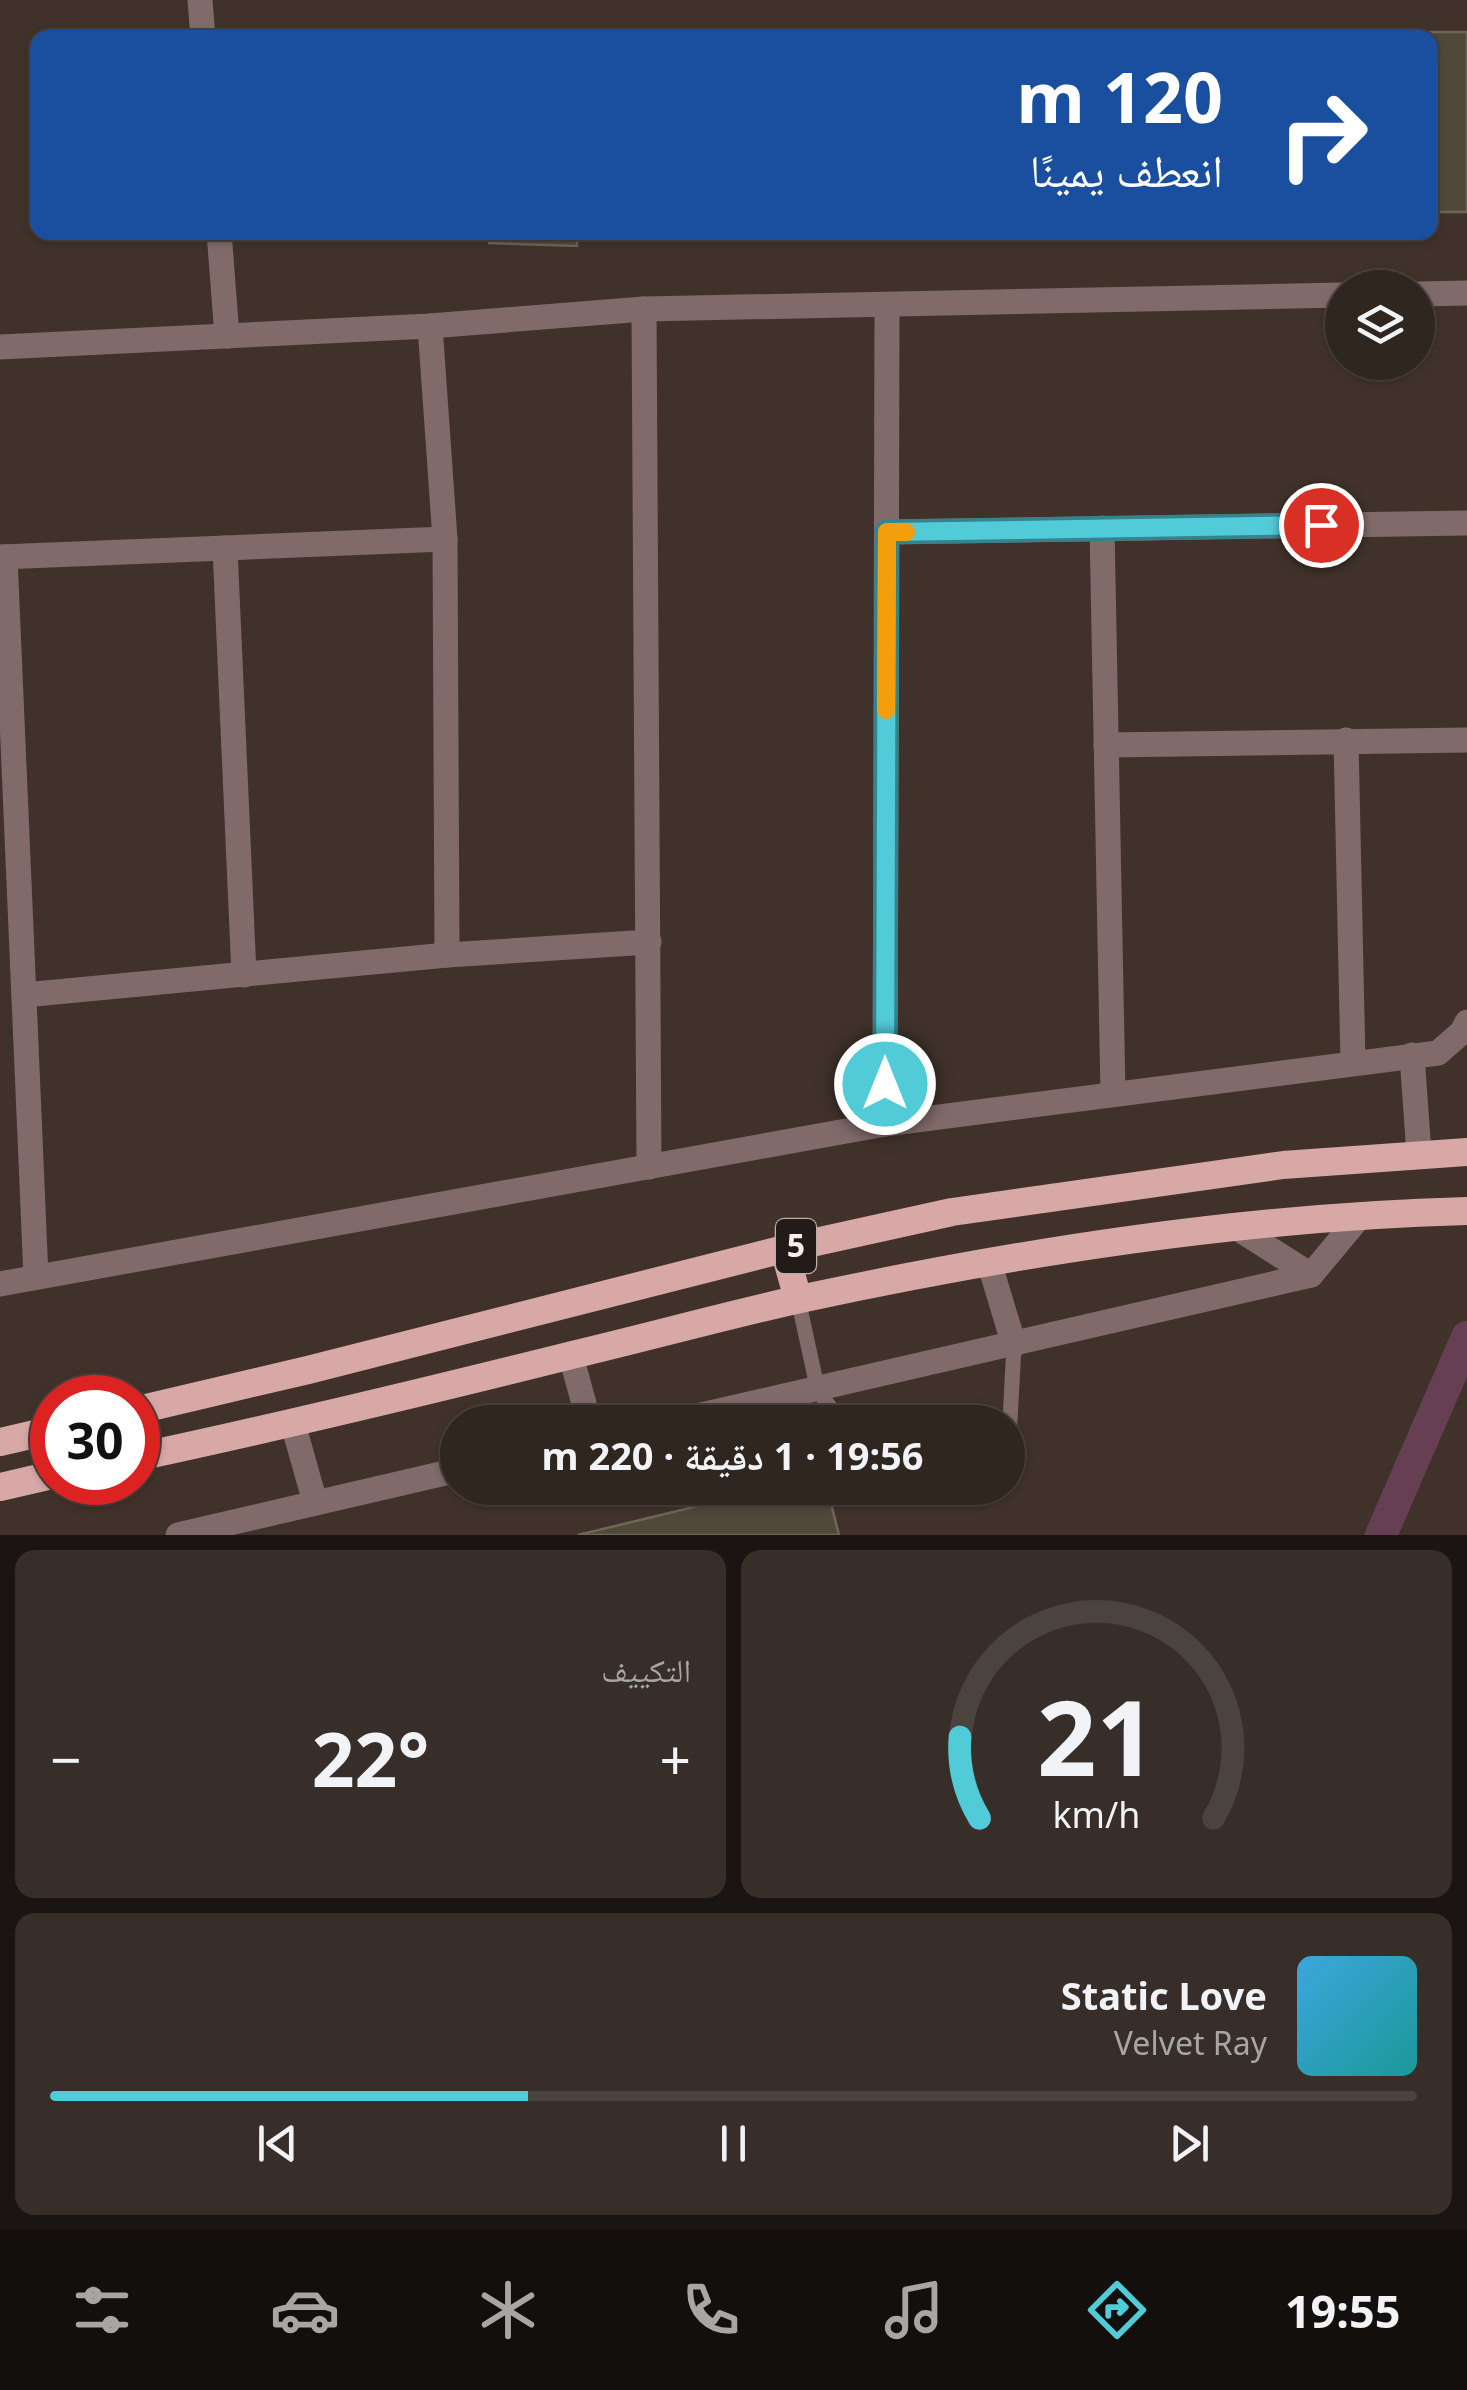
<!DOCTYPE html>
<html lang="ar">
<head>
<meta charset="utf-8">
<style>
  :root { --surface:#302620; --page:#382e29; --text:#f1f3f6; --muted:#a8a5a5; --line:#4b433e; --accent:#52cbd9 }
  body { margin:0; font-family:"Noto Sans","Noto Naskh Arabic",sans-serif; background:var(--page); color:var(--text); direction:rtl; height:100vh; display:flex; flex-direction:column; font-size:38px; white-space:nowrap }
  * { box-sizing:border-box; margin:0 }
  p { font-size:32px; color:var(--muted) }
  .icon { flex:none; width:55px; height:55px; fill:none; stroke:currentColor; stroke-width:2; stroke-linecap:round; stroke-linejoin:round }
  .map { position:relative; height:1535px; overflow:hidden; direction:ltr }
  .side { display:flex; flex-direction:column; gap:15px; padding:15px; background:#1a1512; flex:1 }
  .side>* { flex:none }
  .guide { position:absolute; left:30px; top:30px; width:1408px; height:210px; border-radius:20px; box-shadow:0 2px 8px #0004,0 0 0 2px var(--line); direction:rtl; background:#1a4fa0; color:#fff; overflow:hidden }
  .buttons { position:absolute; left:1325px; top:270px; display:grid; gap:20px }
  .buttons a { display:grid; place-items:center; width:110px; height:110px; border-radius:50%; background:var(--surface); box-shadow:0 2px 8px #0004,0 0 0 2px var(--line); font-size:50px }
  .speed { position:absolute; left:30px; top:1375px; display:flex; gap:20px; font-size:50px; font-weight:700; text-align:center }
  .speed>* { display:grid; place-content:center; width:130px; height:130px; border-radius:50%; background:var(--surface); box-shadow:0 2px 8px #0004,0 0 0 2px var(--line); line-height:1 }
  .speed .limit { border:15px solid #d22; background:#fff; color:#111 }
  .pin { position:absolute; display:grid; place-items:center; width:85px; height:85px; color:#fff; margin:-42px; border:5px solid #fff; border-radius:50%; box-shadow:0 2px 10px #0007 }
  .me { position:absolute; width:110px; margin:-55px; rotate:0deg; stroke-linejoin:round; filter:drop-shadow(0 0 8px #0008) }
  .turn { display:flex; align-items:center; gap:35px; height:210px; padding:0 50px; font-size:45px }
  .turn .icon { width:130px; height:130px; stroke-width:2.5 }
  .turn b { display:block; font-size:70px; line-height:85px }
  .big { font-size:75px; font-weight:700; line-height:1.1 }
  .side .tile { flex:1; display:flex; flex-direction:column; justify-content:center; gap:15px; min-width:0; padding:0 35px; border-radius:20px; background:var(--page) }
  .side .dial { align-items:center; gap:0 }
  .dial svg { height:260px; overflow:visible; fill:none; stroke:var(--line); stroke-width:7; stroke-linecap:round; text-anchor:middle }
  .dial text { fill:var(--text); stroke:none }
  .song { display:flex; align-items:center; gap:30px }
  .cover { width:120px; height:120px; border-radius:15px; background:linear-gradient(135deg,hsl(200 70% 55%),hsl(180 70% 35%)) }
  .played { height:10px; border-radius:5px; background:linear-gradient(90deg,var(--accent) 35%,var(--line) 35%) }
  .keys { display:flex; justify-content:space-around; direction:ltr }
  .heat { display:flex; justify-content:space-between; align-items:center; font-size:55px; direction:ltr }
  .side .tiles { flex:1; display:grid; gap:15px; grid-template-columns:1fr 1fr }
  .tile:last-child { grid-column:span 2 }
  .trip { position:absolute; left:440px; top:1405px; width:585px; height:100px; border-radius:50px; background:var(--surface); box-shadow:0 2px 8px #0004,0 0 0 2px var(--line); font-weight:700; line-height:100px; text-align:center; direction:rtl }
  .menu { display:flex; height:160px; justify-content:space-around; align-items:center; background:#130f0d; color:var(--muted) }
  .menu .icon { width:70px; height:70px }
  .menu .current { color:var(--accent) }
  .menu b { font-size:45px; color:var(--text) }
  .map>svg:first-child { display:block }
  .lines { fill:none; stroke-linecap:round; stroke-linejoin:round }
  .canal { stroke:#663f52; stroke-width:32 }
  .building { fill:#50493a; stroke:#6f6658; stroke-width:2.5 }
  .service { stroke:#806a6a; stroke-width:15 }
  .minor { stroke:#806a6a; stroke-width:25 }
  .trunk { stroke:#d8a8a7; stroke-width:28 }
  .route-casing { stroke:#35848d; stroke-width:25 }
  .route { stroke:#52cbd9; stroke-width:18 }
  .slow { stroke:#f59e0b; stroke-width:18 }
  .labels { text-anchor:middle; stroke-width:10; stroke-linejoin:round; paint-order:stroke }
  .shield { fill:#221b18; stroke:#b8afab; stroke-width:2.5 }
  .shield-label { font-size:32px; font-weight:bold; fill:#f9efea }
</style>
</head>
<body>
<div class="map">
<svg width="1467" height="1535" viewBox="0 0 1467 1535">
  <rect width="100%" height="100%" fill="#40322a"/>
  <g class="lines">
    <!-- canal -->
    <polyline class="canal" points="1381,1535 1467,1337"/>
  </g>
  <!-- building -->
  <g class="building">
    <polygon points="1375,32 1467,32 1467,212 1430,212 1430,38 1375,38"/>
    <polygon points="489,232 577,232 577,246 489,243"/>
    <polygon points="772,1488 827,1488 839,1535 578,1535"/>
  </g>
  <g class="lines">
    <!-- service -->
    <g class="service">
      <polyline points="798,1299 818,1391 841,1422"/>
      <polyline points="1008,1458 1014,1345"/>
      <polyline points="887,1488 897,1488"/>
    </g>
    <!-- minor -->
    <g class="minor">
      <polyline points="200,0 203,38"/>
      <polyline points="219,232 227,336"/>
      <polyline points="1418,294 1467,293"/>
      <polyline points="644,309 649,1167"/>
      <polyline points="430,326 445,539 447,955"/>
      <polyline points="0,347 430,326 644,309 1342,295"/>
      <polyline points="1102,528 1113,1094"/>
      <polyline points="887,532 1467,523"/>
      <polyline points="225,548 244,975"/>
      <polyline points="0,557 445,539"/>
      <polyline points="5,557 36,1277"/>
      <polyline points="1346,740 1353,1063"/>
      <polyline points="1106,745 1467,740"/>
      <polyline points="24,995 447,955 649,942"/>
      <polyline points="1412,1055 1419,1154"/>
      <polyline points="885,1124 887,305"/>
      <polyline points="1237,1228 1311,1275"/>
      <polyline points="989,1262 1014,1345"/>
      <polyline points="0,1284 885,1124 1438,1053 1462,1032 1467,1022"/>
      <polyline points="571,1356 589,1422"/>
      <polyline points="671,1422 1311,1275 1361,1215"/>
      <polyline points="293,1424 315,1502"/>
      <polyline points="178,1535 458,1470"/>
    </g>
    <!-- trunk -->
    <g class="trunk">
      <polyline points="784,1249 798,1299"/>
      <polyline points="138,1410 308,1370 784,1249 952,1212 1283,1165 1467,1152"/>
      <polyline points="0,1442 52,1430"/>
      <path d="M138 1457C283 1426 428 1391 572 1355 648 1337 724 1316 800 1299 1019 1252 1243 1217 1467 1211"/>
      <polyline points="0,1487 52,1475"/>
    </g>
  </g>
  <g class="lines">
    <defs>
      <polyline id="route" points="885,1084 887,532 1321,525"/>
    </defs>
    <!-- route casing -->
    <use href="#route" class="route-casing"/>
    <!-- route -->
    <use href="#route" class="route"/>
    <!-- slow -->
    <polyline class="slow" points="886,710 887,532 906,532"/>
  </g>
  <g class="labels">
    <!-- shield labels -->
    <rect class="shield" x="776" y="1219" width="40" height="54" rx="8"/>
    <g class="shield-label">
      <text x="796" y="1257">5</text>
    </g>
  </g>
</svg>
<div class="buttons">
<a><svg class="icon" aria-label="layers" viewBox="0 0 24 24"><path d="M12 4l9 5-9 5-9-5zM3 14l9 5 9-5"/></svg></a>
</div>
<div class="speed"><div class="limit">30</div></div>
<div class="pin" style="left:1321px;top:525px;background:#d93025"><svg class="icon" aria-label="arrive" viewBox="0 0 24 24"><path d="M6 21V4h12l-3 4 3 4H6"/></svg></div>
<svg class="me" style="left:885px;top:1084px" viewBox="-20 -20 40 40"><circle r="17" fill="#52cbd9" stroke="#fff" stroke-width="3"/><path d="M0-11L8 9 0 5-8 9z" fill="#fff"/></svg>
<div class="trip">19:56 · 1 دقيقة · 220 m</div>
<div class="guide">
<div class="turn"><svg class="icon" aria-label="right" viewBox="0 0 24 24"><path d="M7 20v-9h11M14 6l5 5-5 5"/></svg><div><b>120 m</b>انعطف يمينًا</div></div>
</div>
</div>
<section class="side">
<div class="tiles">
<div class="tile dial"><svg viewBox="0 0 100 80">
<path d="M14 69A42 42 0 1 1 86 69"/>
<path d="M14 69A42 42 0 0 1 8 44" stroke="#52cbd9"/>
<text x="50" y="56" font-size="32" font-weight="700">21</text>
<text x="50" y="72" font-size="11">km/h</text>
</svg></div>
<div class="tile"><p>التكييف</p>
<div class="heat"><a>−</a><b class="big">22°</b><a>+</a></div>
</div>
<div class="tile">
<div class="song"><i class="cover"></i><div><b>Static Love</b><p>Velvet Ray</p></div></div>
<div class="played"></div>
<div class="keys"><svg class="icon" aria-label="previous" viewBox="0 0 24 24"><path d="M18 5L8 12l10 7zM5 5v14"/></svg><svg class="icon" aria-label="pause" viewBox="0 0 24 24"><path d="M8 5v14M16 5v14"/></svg><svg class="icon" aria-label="next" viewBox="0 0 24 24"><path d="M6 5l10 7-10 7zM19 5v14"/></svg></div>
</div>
</div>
</section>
<nav class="menu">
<b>19:55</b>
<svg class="icon current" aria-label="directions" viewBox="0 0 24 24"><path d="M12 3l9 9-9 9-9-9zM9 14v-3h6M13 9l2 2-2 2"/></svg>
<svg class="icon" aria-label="music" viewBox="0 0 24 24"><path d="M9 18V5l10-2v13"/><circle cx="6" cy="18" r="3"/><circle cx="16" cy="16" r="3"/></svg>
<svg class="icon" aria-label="phone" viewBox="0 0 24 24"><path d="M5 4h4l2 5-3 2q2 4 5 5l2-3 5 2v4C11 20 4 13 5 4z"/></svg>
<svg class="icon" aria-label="climate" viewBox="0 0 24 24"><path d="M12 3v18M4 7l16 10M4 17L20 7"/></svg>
<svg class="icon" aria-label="car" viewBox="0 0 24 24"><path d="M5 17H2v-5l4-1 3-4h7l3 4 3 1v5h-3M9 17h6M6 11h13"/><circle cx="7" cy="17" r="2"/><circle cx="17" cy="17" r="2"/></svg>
<svg class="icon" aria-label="filters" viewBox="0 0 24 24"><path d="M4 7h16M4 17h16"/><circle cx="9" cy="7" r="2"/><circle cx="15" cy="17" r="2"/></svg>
</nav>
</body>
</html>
